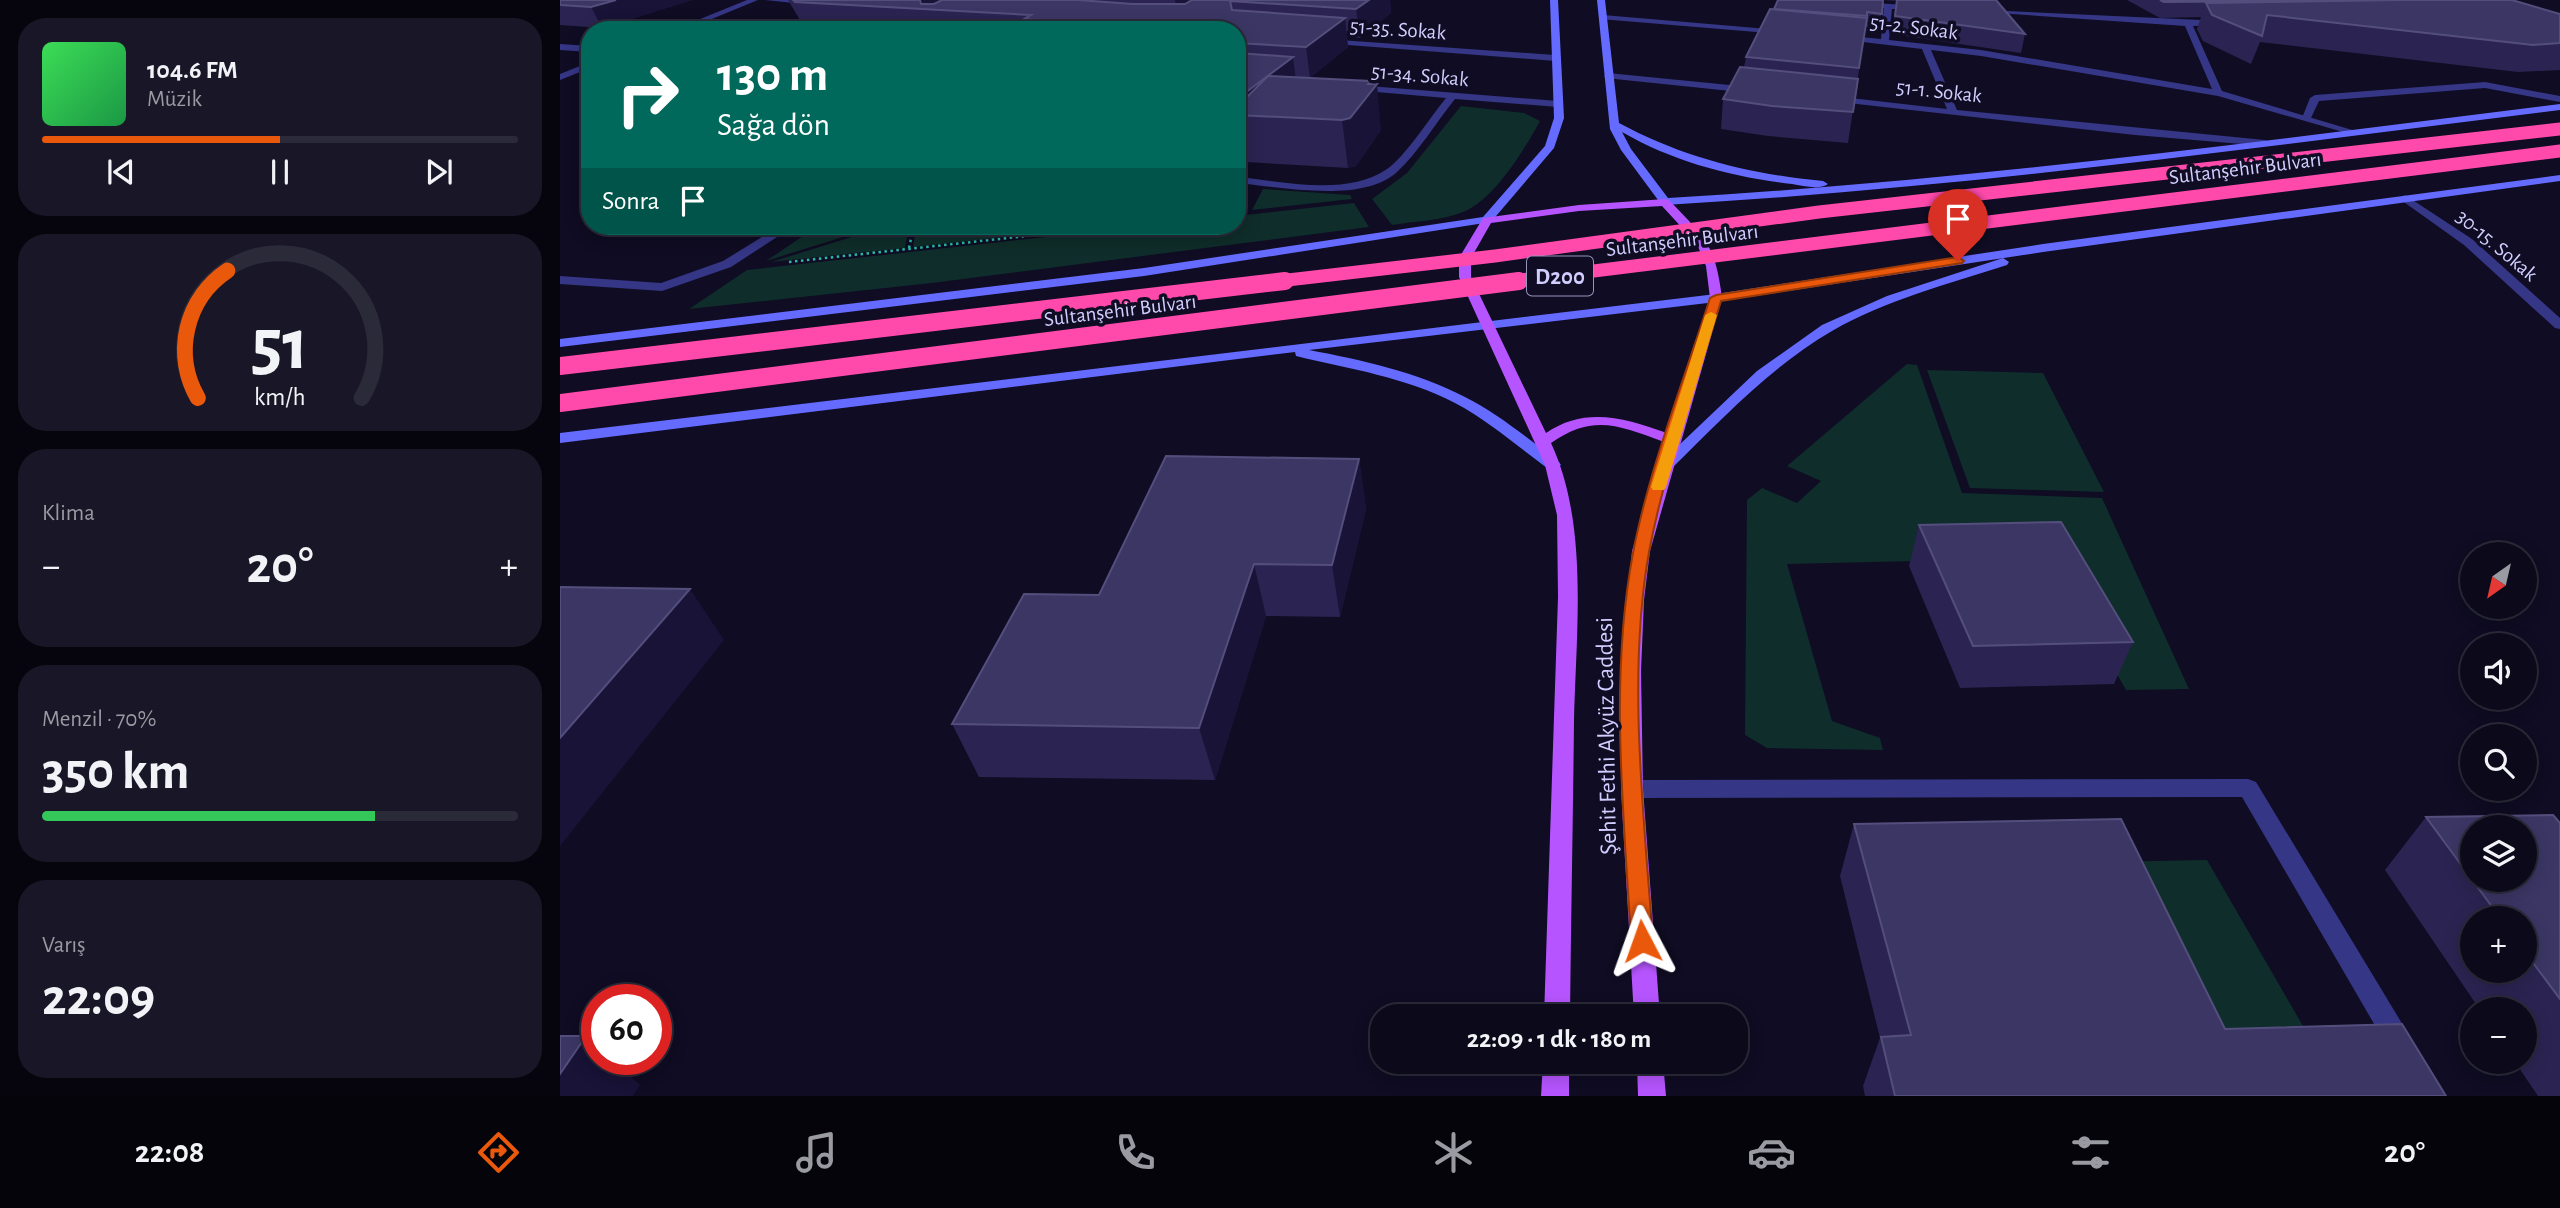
<!DOCTYPE html>
<html lang="tr">
<head>
<meta charset="utf-8">
<style>
  :root { --surface:#0b091a; --page:#191727; --text:#f1f3f6; --muted:#9a9aa2; --line:#2b2a39; --accent:#ea580c }
  body { margin:0; font-family:"Alegreya Sans",sans-serif; background:var(--page); color:var(--text); height:100vh; display:flex; flex-direction:column; font-size:26px; white-space:nowrap }
  * { box-sizing:border-box; margin:0 }
  p { font-size:23px; color:var(--muted) }
  .icon { flex:none; width:38px; height:38px; fill:none; stroke:currentColor; stroke-width:2; stroke-linecap:round; stroke-linejoin:round }
  .map { position:relative; flex:1; overflow:hidden }
  .panel { display:flex; flex-direction:column; gap:18px; padding:18px; background:#06050e; width:560px }
  .panel>* { flex:none }
  .hud { position:absolute; left:21px; top:21px; width:665px; height:214px; border-radius:28px; box-shadow:0 4px 18px #0003,0 0 0 2px var(--line); background:#00695c; color:#fff; overflow:hidden }
  .needle { width:46px; rotate:214deg }
  .controls { position:absolute; left:1900px; top:542px; display:grid; gap:14px }
  .controls a { display:grid; place-items:center; width:77px; height:77px; border-radius:50%; background:var(--surface); box-shadow:0 4px 18px #0003,0 0 0 2px var(--line); font-size:35px }
  .speed { position:absolute; left:21px; top:984px; display:flex; gap:14px; font-size:35px; font-weight:700; text-align:center }
  .speed>* { display:grid; place-content:center; width:91px; height:91px; border-radius:50%; background:var(--surface); box-shadow:0 4px 18px #0003,0 0 0 2px var(--line); line-height:1 }
  .speed .limit { border:10px solid #d22; background:#fff; color:#111 }
  .pin { position:absolute; display:grid; place-items:center; width:60px; height:60px; color:#fff; margin:-72px -30px; border-radius:50% 50% 50% 0; rotate:-45deg; box-shadow:0 0 7px #0007 }
  .pin .icon { rotate:45deg }
  .me { position:absolute; width:77px; margin:-38px; rotate:356deg; stroke-linejoin:round; filter:drop-shadow(0 0 5px #0008) }
  .turn { display:flex; align-items:center; gap:24px; height:147px; padding:0 21px; font-size:32px }
  .turn .icon { width:91px; height:91px; stroke-width:2.5 }
  .turn b { display:block; font-size:49px; line-height:60px }
  .then { display:flex; align-items:center; height:66px; padding:0 21px; background:#0003; gap:14px; font-size:26px }
  .big { font-size:52px; font-weight:600; line-height:1.1 }
  .panel .widget { flex:1; display:flex; flex-direction:column; justify-content:center; gap:10px; min-width:0; padding:0 24px; border-radius:28px; background:var(--page) }
  .panel .dial { align-items:center; gap:0 }
  .dial svg { height:182px; overflow:visible; fill:none; stroke:var(--line); stroke-width:7; stroke-linecap:round; text-anchor:middle }
  .dial text { fill:var(--text); stroke:none }
  .song { display:flex; align-items:center; gap:21px }
  .cover { width:84px; height:84px; border-radius:10px; background:linear-gradient(135deg,hsl(130 70% 55%),hsl(140 70% 35%)) }
  .played { height:7px; border-radius:4px; background:linear-gradient(90deg,var(--accent) 50%,var(--line) 50%) }
  .keys { display:flex; justify-content:space-around; direction:ltr }
  .heat { display:flex; justify-content:space-between; align-items:center; font-size:38px; direction:ltr }
  .charge { height:10px; border-radius:5px; background:linear-gradient(90deg,#34c759 70%,var(--line) 0) }
  .trip { position:absolute; left:810px; top:1004px; width:378px; height:70px; border-radius:28px; background:var(--surface); box-shadow:0 4px 18px #0003,0 0 0 2px var(--line); font-weight:600; line-height:70px; text-align:center }
  .menu { display:flex; height:112px; justify-content:space-around; align-items:center; background:#04040a; color:var(--muted) }
  .menu .icon { width:49px; height:49px }
  .menu .on { color:var(--accent) }
  .menu b { font-size:32px; color:var(--text) }
  main { display:flex; flex:1; min-height:0 }
  .map>svg:first-child { display:block }
  .green { fill:#0f2d2a }
  .lines { fill:none; stroke-linecap:round; stroke-linejoin:round }
  .path { stroke:#27baa9; stroke-width:2.5; stroke-dasharray:2.5 3.5; stroke-linecap:butt }
  .lane { fill:#353685; fill-rule:evenodd }
  .street { fill:#353685; fill-rule:evenodd }
  .secondary { fill:#656bff; fill-rule:evenodd }
  .primary { fill:#b655ff; fill-rule:evenodd }
  .highway-bridge-far1 { stroke:#ff49ab; stroke-width:13 }
  .highway-bridge { stroke:#ff49ab; stroke-width:18 }
  .wall { fill:#2b2452; fill-rule:evenodd }
  .shaded-wall { fill:#181337 }
  .building { fill:#3c3665; stroke:#544e7d; stroke-width:2; fill-rule:evenodd }
  .route { fill:#ea580c; stroke:#983908; stroke-width:2 }
  .slow { fill:#f59e0b }
  .labels { text-anchor:middle; stroke-width:7; stroke-linejoin:round; paint-order:stroke }
  .far-street-label { font-size:21px; fill:#d1ceff; stroke:#0f0c23 }
  .shield { fill:#0f0c23; stroke:#9794bd; stroke-width:2 }
  .shield-label { font-size:23px; font-weight:bold; fill:#d1ceff }
  .street-label { font-size:24px; fill:#d1ceff; stroke:#0f0c23 }
</style>
</head>
<body>
<main>
<section class="panel">
<div class="widget">
<div class="song"><i class="cover"></i><div><b>104.6 FM</b><p>Müzik</p></div></div>
<div class="played"></div>
<div class="keys"><svg class="icon" aria-label="previous" viewBox="0 0 24 24"><path d="M18 5L8 12l10 7zM5 5v14"/></svg><svg class="icon" aria-label="pause" viewBox="0 0 24 24"><path d="M8 5v14M16 5v14"/></svg><svg class="icon" aria-label="next" viewBox="0 0 24 24"><path d="M6 5l10 7-10 7zM19 5v14"/></svg></div>
</div>
<div class="widget dial"><svg viewBox="0 0 100 80">
<path d="M14 69A42 42 0 1 1 86 69"/>
<path d="M14 69A42 42 0 0 1 27 13" stroke="#ea580c"/>
<text x="50" y="56" font-size="32" font-weight="700">51</text>
<text x="50" y="72" font-size="11">km/h</text>
</svg></div>
<div class="widget"><p>Klima</p>
<div class="heat"><a>−</a><b class="big">20°</b><a>+</a></div>
</div>
<div class="widget"><p>Menzil · 70%</p><b class="big">350 km</b><div class="charge"></div></div>
<div class="widget"><p>Varış</p><b class="big">22:09</b></div>
</section>
<div class="map">
<svg width="2000" height="1096" viewBox="0 0 2000 1096">
  <rect width="100%" height="100%" fill="#0f0c23"/>
  <!-- green -->
  <g class="green">
    <path d="M901 106 964 113 980 121C965 149 933 201 903 212 881 221 855 221 832 225L812 199 847 173Z"/>
    <polygon points="703,189 790,195 792,199 692,210"/>
    <polygon points="794,203 809,227 372,283 129,309 187,270 586,226 677,226 677,216"/>
    <polygon points="258,226 304,226 305,230 206,261"/>
    <polygon points="377,226 545,226 353,247 356,230"/>
    <polygon points="311,231 348,231 345,248 211,262"/>
    <polygon points="1347,364 1357,365 1402,493 1542,498 1629,689 1566,690 1490,558 1227,564 1272,721 1320,738 1323,750 1207,748 1185,735 1187,500 1202,488 1237,503 1261,481 1227,466"/>
    <polygon points="1367,370 1483,373 1544,492 1410,488"/>
    <polygon points="1647,860 1765,1064 1633,1066 1541,862"/>
  </g>
  <g class="lines">
    <!-- path -->
    <g class="path">
      <polyline points="310,226 312,229 339,230 369,226"/>
      <polyline points="349,248 353,229"/>
      <polyline points="229,262 558,226"/>
    </g>
    <!-- lane -->
    <g class="lane">
      <polygon points="1925,82 2000,96 2000,102 1925,88 1759,101 1750,120 1742,118 1750,98 1755,95"/>
      <polygon points="1688,779 1696,782 1849,1035 1853,1044 1849,1053 1840,1057 1831,1053 1682,797 1072,798 1064,795 1061,789 1064,783 1072,780"/>
    </g>
    <!-- street -->
    <g class="street">
      <polygon points="187,0 198,0 125,30 113,30"/>
      <polygon points="205,0 243,0 257,3 253,5"/>
      <polygon points="1301,2 1359,6 1356,10 1332,9 1329,40 1421,50 1652,89 1625,26 1422,12 1426,10 1663,21 1660,25 1633,26 1662,91 1799,132 1790,134 1658,96 1421,56 1371,50 1397,110 1705,140 1710,143 1705,146 1575,135 1270,101 1268,99 1273,96 1387,109 1362,49 1277,39 1280,35 1321,39 1324,8 1298,6"/>
      <polygon points="1043,15 1221,30 1225,32 1221,34 1040,19"/>
      <polygon points="765,39 995,55 999,58 995,61 762,43"/>
      <polygon points="0,44 30,46 30,52 0,50"/>
      <polygon points="30,62 30,68 0,80 0,74"/>
      <polygon points="1048,73 1190,87 1195,90 1190,93 1045,78 1044,76"/>
      <path d="M796 85 998 101 1003 104 998 107 895 99C877 121 858 153 837 172 802 204 720 187 677 183V177C722 181 787 197 827 169 845 157 871 116 886 98L793 90 791 88Z"/>
      <polygon points="1845,195 1912,239 2000,318 2000,329 1995,328 1904,245 1841,200 1839,198"/>
      <polygon points="220,226 234,226 171,267 102,291 0,284 0,276 101,283 163,261"/>
    </g>
    <!-- secondary -->
    <g class="secondary">
      <polygon points="990,0 998,0 1004,118 994,148 931,222 584,276 0,347 0,339 584,268 923,217 985,146 994,118"/>
      <path d="M1037 0H1045L1059 123C1124 158 1190 174 1263 181L1268 184C1260 190 1243 186 1232 184 1172 177 1114 162 1062 132L1071 149 1108 198C1407 181 1703 141 2000 104V110C1702 147 1405 188 1105 205L1101 204 1061 150 1050 129Z"/>
      <path d="M2000 175V181L1483 252 1156 302 749 350C802 360 857 372 905 397 939 414 968 439 999 462L1001 465 993 470 987 468C957 446 929 421 895 403 845 377 790 369 736 356L735 352 0 443V433L1156 294 1483 244Z"/>
      <path d="M1443 258 1449 262 1447 265C1388 284 1326 300 1272 331 1210 367 1160 421 1110 470L1104 472 1096 467 1197 371 1262 325 1327 296Z"/>
    </g>
    <!-- primary -->
    <g class="primary">
      <path d="M1105 199 1109 200C1145 238 1155 243 1162 298L1090 551 1084 600 1081 671 1083 789 1100 1017H1074L1061 789V671L1072 551 1104 442C1058 425 1033 414 991 443 1029 524 1016 632 1014 720 1013 819 1011 918 1010 1017H984L998 597 997 515 985 465 899 277V258L923 218 1019 205ZM1102 206 1137 244 1146 266 1150 298 1107 433C1065 418 1025 406 986 433L911 277V258L931 223 1019 211Z"/>
      <polygon points="983,1062 1009,1062 1009,1096 981,1096"/>
      <polygon points="1077,1062 1103,1062 1106,1096 1078,1096"/>
    </g>
    <!-- highway-bridge-far1 -->
    <g class="highway-bridge-far1">
      <polyline points="710,282 935,256 1259,212 2000,129"/>
      <polyline points="945,282 2000,151"/>
    </g>
    <!-- highway-bridge -->
    <g class="highway-bridge">
      <polyline points="0,366 725,281"/>
      <polyline points="0,403 959,281"/>
    </g>
  </g>
  <!-- wall -->
  <g class="wall">
    <polygon points="0,0 132,0 42,28 0,25"/>
    <polygon points="228,0 830,0 831,13 800,38 787,37 788,47 750,78 810,81 821,130 796,166 788,168 686,162 685,160 681,159 677,140 677,30 246,30"/>
    <polygon points="1218,0 1436,0 1465,34 1461,53 1332,34 1336,1 1323,0 1319,32 1305,31 1288,143 1208,136 1161,129 1163,99 1184,67 1186,57"/>
    <polygon points="1567,0 1952,0 2000,14 2000,70 1958,72 1700,42 1691,64 1643,41 1637,29 1641,17 1600,18"/>
    <polygon points="799,459 806,509 780,617 706,616 655,780 419,777 392,724 539,595"/>
    <polygon points="1359,525 1573,642 1554,684 1400,688 1349,566"/>
    <path d="M1866 817 2000 823V1096H1978L1955 1062H1965V1010H1920L1825 870ZM1913 919H1965V971H1913Z"/>
    <polygon points="1294,824 1665,1029 1886,1096 1305,1096 1303,1086 1320,1038 1280,876"/>
  </g>
  <!-- shaded-wall -->
  <g class="shaded-wall">
    <polygon points="56,0 132,0 42,28 31,7"/>
    <polygon points="360,0 382,0 363,9"/>
    <polygon points="615,0 660,0 620,27"/>
    <polygon points="809,0 830,0 831,13 800,38 796,9"/>
    <polygon points="785,18 788,47 750,78 746,47"/>
    <polygon points="733,57 737,89 689,115 685,93"/>
    <polygon points="810,81 811,92 817,84 821,130 796,166 788,168 782,120"/>
    <polygon points="799,459 806,509 780,617 772,565"/>
    <polygon points="694,564 706,616 655,780 639,728"/>
    <polygon points="130,589 164,640 0,846 0,738"/>
    <polygon points="26,1036 37,1046 37,1059 51,1059 80,1085 73,1096 0,1096 0,1074"/>
  </g>
  <!-- building -->
  <g class="building">
    <polygon points="0,0 56,0 31,7 0,5"/>
    <polygon points="233,0 360,0 361,4 374,4 382,0 518,0 573,4 625,4 632,0 809,0 796,9 670,1 672,10 785,18 746,47 677,43 677,30 521,30 529,25 464,19 471,15 235,2"/>
    <polygon points="1218,0 1323,0 1322,14 1307,12 1307,16 1214,9"/>
    <polygon points="1337,0 1436,0 1465,34 1335,16"/>
    <polygon points="1600,0 1840,0 1604,2"/>
    <polygon points="1840,0 1952,0 2000,14 2000,43 1973,45 1707,15 1702,36 1652,15 1646,3"/>
    <polygon points="1210,9 1307,18 1299,68 1186,57"/>
    <polygon points="677,53 733,57 685,93 677,93"/>
    <polygon points="1180,67 1298,79 1293,112 1212,106 1163,99"/>
    <polygon points="708,76 810,81 808,84 817,84 790,118 782,120 677,115 679,112 677,112 677,107"/>
    <polygon points="606,456 799,459 772,565 694,564 639,728 392,724 464,594 539,595"/>
    <polygon points="1501,522 1573,642 1413,646 1359,525"/>
    <polygon points="0,587 130,589 0,738"/>
    <path d="M1993 815 2000 823V999L1965 952V919H1941L1866 817ZM1913 828H1965V880H1913Z"/>
    <polygon points="1561,819 1665,1029 1842,1024 1886,1096 1335,1096 1321,1037 1351,1035 1294,824"/>
    <polygon points="0,1036 26,1036 0,1074"/>
  </g>
  <!-- route -->
  <path class="route" d="M1398 257 1404 261 1402 263 1161 301C1136 384 1105 467 1089 552 1067 674 1084 818 1093 941L1090 948 1082 951 1074 948 1071 941C1064 813 1049 680 1073 553 1089 469 1124 380 1150 298L1156 295Z"/>
  <!-- slow -->
  <polygon class="slow" points="1151,312 1157,315 1106,487 1104,490 1093,490 1091,487 1145,315"/>
  <g class="labels">
    <!-- far-street labels -->
    <g class="far-street-label">
      <text transform="translate(1354 27) rotate(7)" y="7">51-2. Sokak</text>
      <text transform="translate(838 29) rotate(4)" y="7">51-35. Sokak</text>
      <text transform="translate(860 75) rotate(5)" y="7">51-34. Sokak</text>
      <text transform="translate(1379 91) rotate(6)" y="7">51-1. Sokak</text>
      <text transform="translate(1685 168) rotate(-7)" y="7">Sultanşehir Bulvarı</text>
      <text transform="translate(1122 240) rotate(-7)" y="7">Sultanşehir Bulvarı</text>
      <text transform="translate(1937 245) rotate(40)" y="7">30-15. Sokak</text>
      <text transform="translate(560 310) rotate(-7)" y="7">Sultanşehir Bulvarı</text>
    </g>
    <!-- shield labels -->
    <rect class="shield" x="967" y="256.5" width="66" height="39" rx="5"/>
    <g class="shield-label">
      <text x="1000" y="284">D200</text>
    </g>
    <!-- street labels -->
    <g class="street-label">
      <text transform="translate(1046 736) rotate(-91)" y="8">Şehit Fethi Akyüz Caddesi</text>
    </g>
  </g>
</svg>
<div class="controls">
<a><svg class="needle" viewBox="-14 -14 28 28"><path d="M0-13l5 13h-10z" fill="#e53935"/><path d="M0 13l5-13h-10z" fill="#9a9aa2"/></svg></a>
<a><svg class="icon" aria-label="sound" viewBox="0 0 24 24"><path d="M4 9h4l5-4v14l-5-4H4zM17 9q2 3 0 6"/></svg></a>
<a><svg class="icon" aria-label="search" viewBox="0 0 24 24"><circle cx="10" cy="10" r="6"/><path d="M15 15l6 6"/></svg></a>
<a><svg class="icon" aria-label="layers" viewBox="0 0 24 24"><path d="M12 4l9 5-9 5-9-5zM3 14l9 5 9-5"/></svg></a>
<a>+</a>
<a>−</a>
</div>
<div class="speed"><div class="limit">60</div></div>
<div class="pin" style="left:1398px;top:261px;background:#d93025"><svg class="icon" aria-label="arrive" viewBox="0 0 24 24"><path d="M6 21V4h12l-3 4 3 4H6"/></svg></div>
<svg class="me" style="left:1082px;top:941px" viewBox="-20 -20 40 40"><path d="M0-17L14 15 0 8-14 15z" fill="#ea580c" stroke="#fff" stroke-width="4"/></svg>
<div class="trip">22:09 · 1 dk · 180 m</div>
<div class="hud">
<div class="turn"><svg class="icon" aria-label="right" viewBox="0 0 24 24"><path d="M7 20v-9h11M14 6l5 5-5 5"/></svg><div><b>130 m</b>Sağa dön</div></div>
<div class="then">Sonra<svg class="icon" aria-label="arrive" viewBox="0 0 24 24"><path d="M6 21V4h12l-3 4 3 4H6"/></svg></div>
</div>
</div>
</main>
<nav class="menu">
<b>22:08</b>
<svg class="icon on" aria-label="directions" viewBox="0 0 24 24"><path d="M12 3l9 9-9 9-9-9zM9 14v-3h6M13 9l2 2-2 2"/></svg>
<svg class="icon" aria-label="music" viewBox="0 0 24 24"><path d="M9 18V5l10-2v13"/><circle cx="6" cy="18" r="3"/><circle cx="16" cy="16" r="3"/></svg>
<svg class="icon" aria-label="phone" viewBox="0 0 24 24"><path d="M5 4h4l2 5-3 2q2 4 5 5l2-3 5 2v4C11 20 4 13 5 4z"/></svg>
<svg class="icon" aria-label="climate" viewBox="0 0 24 24"><path d="M12 3v18M4 7l16 10M4 17L20 7"/></svg>
<svg class="icon" aria-label="car" viewBox="0 0 24 24"><path d="M5 17H2v-5l4-1 3-4h7l3 4 3 1v5h-3M9 17h6M6 11h13"/><circle cx="7" cy="17" r="2"/><circle cx="17" cy="17" r="2"/></svg>
<svg class="icon" aria-label="filters" viewBox="0 0 24 24"><path d="M4 7h16M4 17h16"/><circle cx="9" cy="7" r="2"/><circle cx="15" cy="17" r="2"/></svg>
<b>20°</b>
</nav>
</body>
</html>
